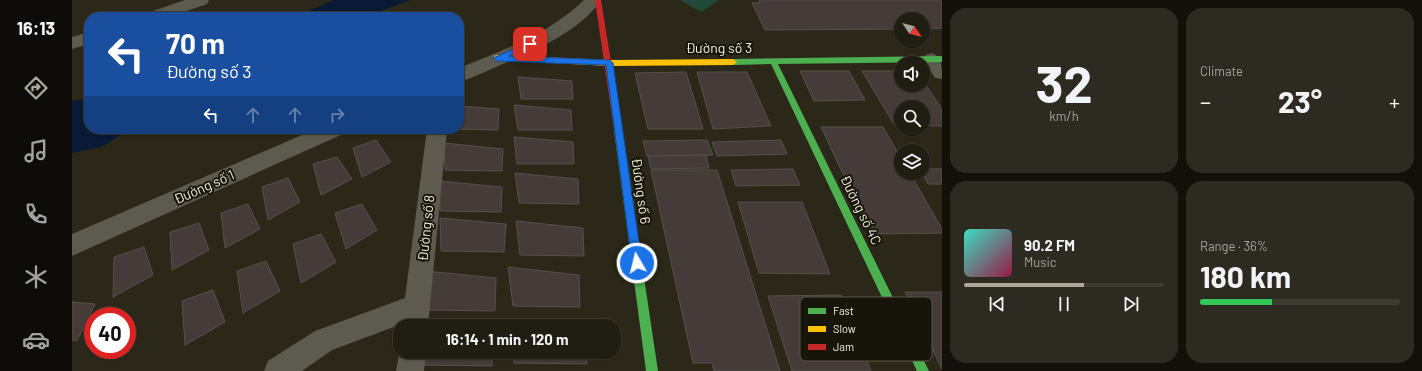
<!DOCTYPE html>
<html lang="en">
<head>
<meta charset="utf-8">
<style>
  :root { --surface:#201e13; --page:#2d2b21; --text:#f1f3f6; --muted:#a2a2a0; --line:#3d3c33; --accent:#aca999 }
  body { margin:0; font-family:Barlow,sans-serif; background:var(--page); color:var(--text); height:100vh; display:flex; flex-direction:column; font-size:15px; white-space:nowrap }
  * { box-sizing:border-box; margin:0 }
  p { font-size:13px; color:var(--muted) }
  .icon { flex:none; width:22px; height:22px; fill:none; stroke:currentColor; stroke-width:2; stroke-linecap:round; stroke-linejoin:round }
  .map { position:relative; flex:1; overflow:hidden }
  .side { display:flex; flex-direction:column; gap:8px; padding:8px; background:#12100a; width:480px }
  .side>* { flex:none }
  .guide { position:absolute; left:12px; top:12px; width:380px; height:122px; border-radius:16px; box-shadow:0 1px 3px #0004,0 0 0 1px var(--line); background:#1a4fa0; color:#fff; overflow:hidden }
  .needle { width:26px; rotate:125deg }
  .fabs { position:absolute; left:822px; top:12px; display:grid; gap:8px }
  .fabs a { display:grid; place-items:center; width:36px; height:36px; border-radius:50%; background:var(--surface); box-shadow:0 1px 3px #0004,0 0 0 1px var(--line); font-size:20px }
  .speed { position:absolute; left:12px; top:307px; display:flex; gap:8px; font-size:20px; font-weight:700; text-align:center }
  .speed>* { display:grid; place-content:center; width:52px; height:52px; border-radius:50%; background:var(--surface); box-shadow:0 1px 3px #0004,0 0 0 1px var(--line); line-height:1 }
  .speed .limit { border:6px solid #d22; background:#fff; color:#111 }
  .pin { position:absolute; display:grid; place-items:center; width:34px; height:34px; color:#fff; margin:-17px; border-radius:8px; box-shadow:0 2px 6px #0006 }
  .me { position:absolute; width:44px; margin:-22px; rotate:352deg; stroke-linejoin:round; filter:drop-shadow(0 0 3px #0008) }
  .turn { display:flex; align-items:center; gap:14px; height:84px; padding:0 16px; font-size:18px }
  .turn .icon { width:52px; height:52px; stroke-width:2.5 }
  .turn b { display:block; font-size:28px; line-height:34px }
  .lanes { display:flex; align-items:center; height:38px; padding:0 16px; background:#0003; justify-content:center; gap:20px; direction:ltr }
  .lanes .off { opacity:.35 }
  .big { font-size:30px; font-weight:700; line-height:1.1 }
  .side .widget { flex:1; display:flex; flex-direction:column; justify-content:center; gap:6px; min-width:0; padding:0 14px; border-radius:16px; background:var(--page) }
  .side .dial { align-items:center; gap:0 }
  .dial b { font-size:52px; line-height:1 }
  .song { display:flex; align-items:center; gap:12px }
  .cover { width:48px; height:48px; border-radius:6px; background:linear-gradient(135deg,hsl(170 70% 55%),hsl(340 70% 35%)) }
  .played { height:4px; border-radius:2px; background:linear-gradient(90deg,var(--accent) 60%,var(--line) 60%) }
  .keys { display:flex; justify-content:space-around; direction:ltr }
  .heat { display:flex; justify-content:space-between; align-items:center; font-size:22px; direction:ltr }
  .charge { height:6px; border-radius:3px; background:linear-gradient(90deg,#34c759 36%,var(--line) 0) }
  .side .tiles { flex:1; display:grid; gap:8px; grid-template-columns:repeat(2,1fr) }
  .trip { position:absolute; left:321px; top:319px; width:228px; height:40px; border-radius:16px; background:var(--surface); box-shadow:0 1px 3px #0004,0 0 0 1px var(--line); font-weight:700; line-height:40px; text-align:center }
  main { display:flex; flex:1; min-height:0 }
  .tab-bar { display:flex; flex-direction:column; width:72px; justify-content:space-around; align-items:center; background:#0d0c08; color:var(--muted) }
  .tab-bar .icon { width:28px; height:28px }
  .tab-bar .selected { color:var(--accent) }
  .tab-bar b { font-size:18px; color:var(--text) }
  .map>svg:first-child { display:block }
  .green { fill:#214937 }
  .water { fill:#091936 }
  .building { fill:#453b39; stroke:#56504c }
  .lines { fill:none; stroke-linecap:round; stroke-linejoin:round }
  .street { fill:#5d5a50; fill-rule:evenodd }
  .fast { fill:#4caf50; fill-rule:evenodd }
  .slow { fill:#ffc107; fill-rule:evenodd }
  .jam { fill:#c62828; fill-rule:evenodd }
  .route { fill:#1a73e8; stroke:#114b97 }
  .labels { text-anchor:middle; stroke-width:4; stroke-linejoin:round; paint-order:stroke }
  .street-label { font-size:14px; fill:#f1eede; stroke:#17150a }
  .key { fill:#17150a; stroke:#58564a; stroke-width:1 }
  .key-label { font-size:11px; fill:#f1eede }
</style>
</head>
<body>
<main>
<nav class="tab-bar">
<b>16:13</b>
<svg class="icon selected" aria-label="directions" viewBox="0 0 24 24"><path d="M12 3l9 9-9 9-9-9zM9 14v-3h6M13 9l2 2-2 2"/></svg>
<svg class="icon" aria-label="music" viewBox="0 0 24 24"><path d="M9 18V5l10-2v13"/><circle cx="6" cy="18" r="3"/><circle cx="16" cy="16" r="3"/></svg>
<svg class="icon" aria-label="phone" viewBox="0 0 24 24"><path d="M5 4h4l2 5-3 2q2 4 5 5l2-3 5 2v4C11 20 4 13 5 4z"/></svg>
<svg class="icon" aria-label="climate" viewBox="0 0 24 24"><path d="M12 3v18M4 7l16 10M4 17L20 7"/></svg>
<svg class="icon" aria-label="car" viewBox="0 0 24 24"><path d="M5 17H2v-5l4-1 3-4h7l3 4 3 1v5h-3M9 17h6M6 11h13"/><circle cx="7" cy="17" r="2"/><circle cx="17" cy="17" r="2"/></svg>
</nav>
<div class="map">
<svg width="870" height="371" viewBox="0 0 870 371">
  <rect width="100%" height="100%" fill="#2b2819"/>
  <!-- green -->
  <polygon class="green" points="608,0 647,0 629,12"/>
  <!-- water -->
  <g class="water">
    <polygon points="262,0 338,0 293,17 222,17"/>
    <polygon points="17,98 17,129 59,129 29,147 0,153 0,101"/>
  </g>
  <!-- building -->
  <g class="building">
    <polygon points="687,0 870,0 870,28 851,29 851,19 829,19 829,29 693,30 680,3 688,3"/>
    <polygon points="728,71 777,71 793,100 742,101"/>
    <polygon points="790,71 829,71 829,85 851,85 851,81 870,109 870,126 851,126 851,107 829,107 829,126 823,126"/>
    <polygon points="614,72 631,129 576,129 563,73"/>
    <polygon points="625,72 675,72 699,126 641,129"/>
    <polygon points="446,77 500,81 501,99 449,99"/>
    <polygon points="442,105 499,110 500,130 446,130"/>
    <polygon points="387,106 427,109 426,130 380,129 387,129"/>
    <polygon points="749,127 811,127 829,158 829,173 838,173 870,229 870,233 799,234"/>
    <polygon points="442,137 501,142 502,164 445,164"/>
    <polygon points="304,140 319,162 290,177 281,148"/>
    <polygon points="635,140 641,155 575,156 571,141"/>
    <polygon points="709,140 715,154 645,156 640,142"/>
    <polygon points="372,143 431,149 430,171 373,170"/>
    <polygon points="634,155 637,168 579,169 576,156"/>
    <polygon points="265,157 280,179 249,195 241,164"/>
    <polygon points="721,169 728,185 664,186 659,170"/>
    <polygon points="851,169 870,169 870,184 856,184 850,173 851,173"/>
    <polygon points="579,170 645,170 708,371 642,371 640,363 621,363"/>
    <polygon points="443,173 506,179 507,204 447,203"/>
    <polygon points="216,178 228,202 196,220 190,187"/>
    <polygon points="367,181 430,187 429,212 368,211"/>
    <polygon points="666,202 730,202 758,274 687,273"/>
    <polygon points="176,204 188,229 153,248 149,213"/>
    <polygon points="290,204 305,230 274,249 263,213"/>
    <polygon points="368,218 434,224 432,252 369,251"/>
    <polygon points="444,221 511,228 512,256 448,255"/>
    <polygon points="127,223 137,250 100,270 98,232"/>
    <polygon points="249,234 264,262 229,283 221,244"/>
    <polygon points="72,247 81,275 41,297 42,257"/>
    <polygon points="194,261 208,291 171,313 165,271"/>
    <polygon points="436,267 507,275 508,307 441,306"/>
    <polygon points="354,271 424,278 423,311 354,310"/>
    <polygon points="141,290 153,322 113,345 110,301"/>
    <polygon points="833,292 870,292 870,369"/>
    <polygon points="769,295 799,371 720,371 696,296"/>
    <polygon points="0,302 23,304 5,341 0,340"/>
    <polygon points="437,319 500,326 438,326"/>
    <polygon points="347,321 390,326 347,326"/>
    <polygon points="347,352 420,352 420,366 347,365"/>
    <polygon points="441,352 514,352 515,364 442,363"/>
  </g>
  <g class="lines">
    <!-- street -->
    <g class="street">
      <polygon points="113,0 137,0 135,4 97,17 73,17 75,13"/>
      <path d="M512 0H529C507 33 459 52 424 67 412 72 400 78 387 82V68C431 50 477 34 512 0Z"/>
      <polygon points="17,32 17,44 0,49 0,37"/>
      <path d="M860 53C870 57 870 67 870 79L863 78 851 59 854 55Z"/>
      <polygon points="244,129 274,129 271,134 0,256 0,234"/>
      <polygon points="355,129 375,129 356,326 330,326 330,324 260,350 230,371 192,371 196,361 243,331 333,298"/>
      <polygon points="328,348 328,352 354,352 352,371 324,371"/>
    </g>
    <!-- fast -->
    <g class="fast">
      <polygon points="870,56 870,62 706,64 857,371 845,371 699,64 661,65 657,62 661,59"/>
      <polygon points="546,127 550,130 586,371 574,371 542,130"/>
    </g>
    <!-- slow -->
    <polygon class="slow" points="425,55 537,60 661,59 665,62 661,65 537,66 422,60 422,56"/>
    <!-- jam -->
    <polygon class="jam" points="523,0 529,0 550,130 546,133 542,130"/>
  </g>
  <!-- route -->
  <polygon class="route" points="458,42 460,43 460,46 437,56 537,60 541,63 570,263 568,266 565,268 561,266 560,263 534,65 425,61 421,58"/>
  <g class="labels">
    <!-- street labels -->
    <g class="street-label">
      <text x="647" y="53">Đường số 3</text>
      <text transform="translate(132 187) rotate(-24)" y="5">Đường số 1</text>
      <text transform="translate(569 191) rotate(82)" y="5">Đường số 6</text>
      <text transform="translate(789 210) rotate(64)" y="5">Đường số 4C</text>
      <text transform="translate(354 228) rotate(-84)" y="5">Đường số 8</text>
    </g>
  </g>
  <!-- legend -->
  <rect x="728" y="297" width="132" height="64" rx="6" class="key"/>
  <rect x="736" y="308" width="18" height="6" fill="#4caf50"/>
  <rect x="736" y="326" width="18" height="6" fill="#ffc107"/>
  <rect x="736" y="344" width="18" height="6" fill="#c62828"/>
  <g class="key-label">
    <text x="761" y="315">Fast</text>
    <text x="761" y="333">Slow</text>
    <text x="761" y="351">Jam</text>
  </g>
</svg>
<div class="fabs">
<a><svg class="needle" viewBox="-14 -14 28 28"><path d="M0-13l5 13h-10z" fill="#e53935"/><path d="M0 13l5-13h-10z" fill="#a2a2a0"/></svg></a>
<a><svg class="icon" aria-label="sound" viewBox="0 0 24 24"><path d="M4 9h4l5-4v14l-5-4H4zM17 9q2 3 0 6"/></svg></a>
<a><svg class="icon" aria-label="search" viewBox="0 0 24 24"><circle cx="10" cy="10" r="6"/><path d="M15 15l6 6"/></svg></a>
<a><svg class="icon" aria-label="layers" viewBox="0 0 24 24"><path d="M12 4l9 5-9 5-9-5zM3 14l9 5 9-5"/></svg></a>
</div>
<div class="speed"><div class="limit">40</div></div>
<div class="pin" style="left:458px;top:44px;background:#d93025"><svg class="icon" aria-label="arrive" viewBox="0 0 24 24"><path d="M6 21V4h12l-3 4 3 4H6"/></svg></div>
<svg class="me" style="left:565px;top:263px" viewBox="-20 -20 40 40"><circle r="17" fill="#1a73e8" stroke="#fff" stroke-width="3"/><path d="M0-11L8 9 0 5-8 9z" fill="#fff"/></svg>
<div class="trip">16:14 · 1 min · 120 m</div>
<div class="guide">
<div class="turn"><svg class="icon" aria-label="left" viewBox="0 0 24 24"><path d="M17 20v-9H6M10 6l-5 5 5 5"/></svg><div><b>70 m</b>Đường số 3</div></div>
<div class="lanes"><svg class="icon" aria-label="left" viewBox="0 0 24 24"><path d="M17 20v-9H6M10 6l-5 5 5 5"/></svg><svg class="icon off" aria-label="ahead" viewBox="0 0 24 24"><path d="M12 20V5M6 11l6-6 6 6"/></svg><svg class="icon off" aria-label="ahead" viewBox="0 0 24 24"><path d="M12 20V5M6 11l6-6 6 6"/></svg><svg class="icon off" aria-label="right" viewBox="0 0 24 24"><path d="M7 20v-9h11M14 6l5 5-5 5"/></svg></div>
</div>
</div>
<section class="side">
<div class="tiles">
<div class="widget dial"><b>32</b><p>km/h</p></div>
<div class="widget"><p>Climate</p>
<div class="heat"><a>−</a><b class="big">23°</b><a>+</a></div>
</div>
<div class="widget">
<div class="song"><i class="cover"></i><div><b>90.2 FM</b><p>Music</p></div></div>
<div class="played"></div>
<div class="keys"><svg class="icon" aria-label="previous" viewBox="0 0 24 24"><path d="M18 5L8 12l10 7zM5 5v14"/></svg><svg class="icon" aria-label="pause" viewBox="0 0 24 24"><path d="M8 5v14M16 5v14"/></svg><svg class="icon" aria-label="next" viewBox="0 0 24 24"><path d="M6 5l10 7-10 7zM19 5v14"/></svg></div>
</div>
<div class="widget"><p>Range · 36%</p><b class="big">180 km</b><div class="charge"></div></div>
</div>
</section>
</main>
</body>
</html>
